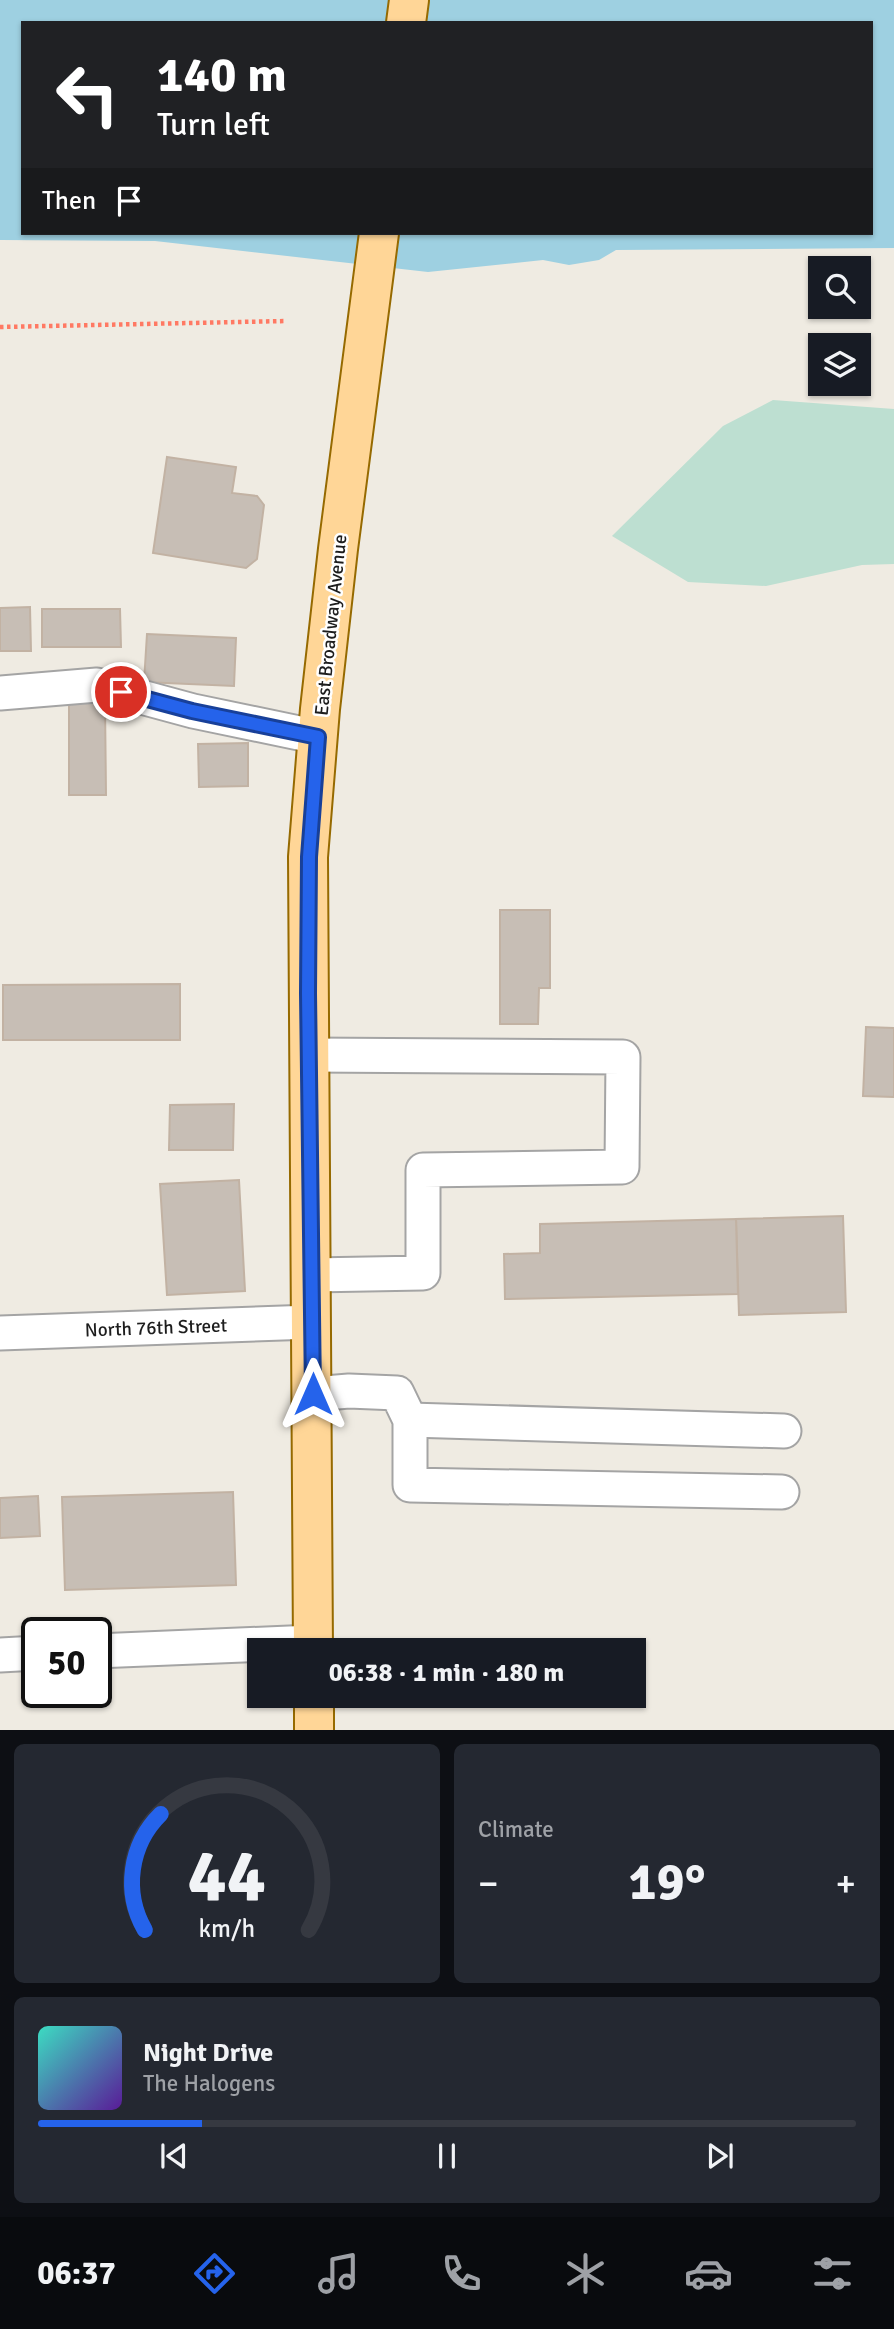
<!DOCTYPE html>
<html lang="en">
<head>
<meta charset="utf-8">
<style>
  :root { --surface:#171b24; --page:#242831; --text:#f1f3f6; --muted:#9ea1a6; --line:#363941; --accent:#2563eb }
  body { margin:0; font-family:Signika,sans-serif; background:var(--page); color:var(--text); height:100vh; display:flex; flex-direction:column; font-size:26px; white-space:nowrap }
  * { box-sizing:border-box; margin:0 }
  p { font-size:23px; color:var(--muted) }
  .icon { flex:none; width:38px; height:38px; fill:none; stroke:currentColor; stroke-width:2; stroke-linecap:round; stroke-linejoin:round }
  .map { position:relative; height:1730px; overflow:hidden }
  .sheet { display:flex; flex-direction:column; gap:14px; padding:14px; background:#0d0f14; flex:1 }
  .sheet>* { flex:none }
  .guide { position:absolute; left:21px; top:21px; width:852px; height:214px; border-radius:0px; box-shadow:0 2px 5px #0004; background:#202124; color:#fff; overflow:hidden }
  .buttons { position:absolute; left:808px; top:256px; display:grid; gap:14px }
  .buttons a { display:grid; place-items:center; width:63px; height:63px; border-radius:0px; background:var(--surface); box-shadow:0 2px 5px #0004; font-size:35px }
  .speed { position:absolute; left:21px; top:1617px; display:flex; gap:14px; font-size:35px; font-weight:700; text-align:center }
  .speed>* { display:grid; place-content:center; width:91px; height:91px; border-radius:50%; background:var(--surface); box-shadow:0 2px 5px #0004; line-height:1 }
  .speed .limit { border:4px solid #111; border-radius:10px; background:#fff; color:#111 }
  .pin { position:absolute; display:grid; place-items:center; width:60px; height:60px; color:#fff; margin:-30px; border:4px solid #fff; border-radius:50%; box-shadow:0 2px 7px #0007 }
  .me { position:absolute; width:77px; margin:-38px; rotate:0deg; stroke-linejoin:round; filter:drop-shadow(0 0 5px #0008) }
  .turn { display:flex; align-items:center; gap:24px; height:147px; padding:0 21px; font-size:32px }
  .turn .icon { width:91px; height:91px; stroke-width:2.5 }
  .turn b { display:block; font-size:49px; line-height:60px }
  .then { display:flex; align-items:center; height:66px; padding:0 21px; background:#0003; gap:14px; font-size:26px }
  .big { font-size:52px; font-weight:700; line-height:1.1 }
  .sheet .tile { flex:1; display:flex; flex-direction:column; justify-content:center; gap:10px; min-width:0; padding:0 24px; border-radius:10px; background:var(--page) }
  .sheet .dial { align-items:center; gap:0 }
  .dial svg { height:182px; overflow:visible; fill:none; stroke:var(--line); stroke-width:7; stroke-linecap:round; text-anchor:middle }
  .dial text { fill:var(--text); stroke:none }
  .song { display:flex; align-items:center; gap:21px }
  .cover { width:84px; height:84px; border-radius:10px; background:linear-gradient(135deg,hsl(170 70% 55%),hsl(270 70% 35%)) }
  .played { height:7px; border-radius:4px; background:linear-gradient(90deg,var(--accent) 20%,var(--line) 20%) }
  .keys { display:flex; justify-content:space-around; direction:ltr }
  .heat { display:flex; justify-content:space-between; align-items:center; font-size:38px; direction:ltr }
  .sheet .tiles { flex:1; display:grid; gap:14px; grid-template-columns:1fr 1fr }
  .tile:last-child { grid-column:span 2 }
  .trip { position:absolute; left:247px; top:1638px; width:399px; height:70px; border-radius:0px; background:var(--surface); box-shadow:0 2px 5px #0004; font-weight:700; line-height:70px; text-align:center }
  .dock { display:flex; height:112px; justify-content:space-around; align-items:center; background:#090b0e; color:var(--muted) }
  .dock .icon { width:49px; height:49px }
  .dock .selected { color:var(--accent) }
  .dock b { font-size:32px; color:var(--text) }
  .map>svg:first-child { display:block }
  .wetland { fill:#bddfd1 }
  .water { fill:#9ed0e1; fill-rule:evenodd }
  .building { fill:#c7beb5; stroke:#c2b2a3; stroke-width:2 }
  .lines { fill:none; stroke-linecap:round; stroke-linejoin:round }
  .minor-casing { stroke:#a4a4a4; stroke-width:37 }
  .major-casing { stroke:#966a00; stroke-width:42 }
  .path { stroke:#ff7963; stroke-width:4.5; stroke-dasharray:3.5 3.5; stroke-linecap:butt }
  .minor { stroke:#fff; stroke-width:33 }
  .major { stroke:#ffd697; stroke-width:38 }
  .route-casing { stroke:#184099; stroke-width:18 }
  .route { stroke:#2563eb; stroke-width:12 }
  .labels { text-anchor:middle; stroke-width:5; stroke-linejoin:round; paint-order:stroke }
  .street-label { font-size:19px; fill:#1d1d1d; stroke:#fff }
</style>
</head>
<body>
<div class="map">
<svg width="894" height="1731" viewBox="0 0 894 1731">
  <rect width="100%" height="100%" fill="#efebe2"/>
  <!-- wetland -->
  <polygon class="wetland" points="773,400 894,409 894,564 862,565 766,586 688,582 612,536 723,426"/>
  <!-- water -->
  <path class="water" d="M0 0H894V248L616 250 599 260 569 265 543 260 428 272 155 241 0 240ZM23 23H872V233H23Z"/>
  <!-- building -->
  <g class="building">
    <polygon points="167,457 236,467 232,493 257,496 264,505 257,559 246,568 153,553"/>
    <polygon points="30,607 31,651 0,651 0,608"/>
    <polygon points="42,609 120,609 121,647 42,647"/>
    <polygon points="147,634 236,638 234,686 144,682"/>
    <polygon points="105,702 106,795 69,795 69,703"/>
    <polygon points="248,743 248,786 199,787 198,744"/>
    <polygon points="500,910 550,910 550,988 539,988 538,1024 500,1024"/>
    <polygon points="180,984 180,1040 3,1040 3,985"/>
    <polygon points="866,1027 894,1028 894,1097 863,1096"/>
    <polygon points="234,1104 233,1150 169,1150 170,1105"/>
    <polygon points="239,1180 245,1291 167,1295 160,1184"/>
    <polygon points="843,1216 846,1312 739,1315 736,1219"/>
    <polygon points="736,1219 738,1294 505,1299 504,1254 540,1253 540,1224"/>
    <polygon points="233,1492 236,1585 65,1590 62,1497"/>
    <polygon points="38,1496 40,1536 0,1538 0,1498"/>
  </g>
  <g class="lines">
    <defs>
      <g id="minor">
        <polyline points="0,693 97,685 193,711 318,737"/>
        <polyline points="309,1055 623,1057 622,1167 423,1170 423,1273 312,1275"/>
        <polyline points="0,1333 312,1322"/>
        <polyline points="313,1394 349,1391 397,1393 410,1420 410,1485 782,1492"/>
        <polyline points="410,1420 784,1431"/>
        <polyline points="96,1651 313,1642"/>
        <polyline points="0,1655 37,1653"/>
      </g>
      <g id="major">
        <polyline points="406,23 409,0"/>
        <polyline points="313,1650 308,857 320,709 338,549 379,233"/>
        <polyline points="314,1696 314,1731"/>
      </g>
    </defs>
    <!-- minor casing -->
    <use href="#minor" class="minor-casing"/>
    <!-- major casing -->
    <use href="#major" class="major-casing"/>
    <!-- path -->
    <polyline class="path" points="0,327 286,321"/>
    <!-- minor -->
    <use href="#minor" class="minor"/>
    <!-- major -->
    <use href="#major" class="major"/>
  </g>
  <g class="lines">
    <defs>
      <polyline id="route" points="121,692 192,711 318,737 309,857 308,993 313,1394"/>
    </defs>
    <!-- route casing -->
    <use href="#route" class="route-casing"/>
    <!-- route -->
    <use href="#route" class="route"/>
  </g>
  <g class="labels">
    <!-- street labels -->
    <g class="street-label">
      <text transform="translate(330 625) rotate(-84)" y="7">East Broadway Avenue</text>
      <text transform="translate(156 1327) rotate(-2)" y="7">North 76th Street</text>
    </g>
  </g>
</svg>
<div class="buttons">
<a><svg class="icon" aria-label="search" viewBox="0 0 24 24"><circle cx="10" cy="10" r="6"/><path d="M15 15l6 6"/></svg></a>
<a><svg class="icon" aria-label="layers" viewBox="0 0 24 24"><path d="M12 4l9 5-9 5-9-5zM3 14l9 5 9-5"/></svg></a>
</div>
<div class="speed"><div class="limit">50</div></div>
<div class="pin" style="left:121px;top:692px;background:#d93025"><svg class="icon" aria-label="arrive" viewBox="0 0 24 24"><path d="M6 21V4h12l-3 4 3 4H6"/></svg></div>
<svg class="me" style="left:313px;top:1394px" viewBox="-20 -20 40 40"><path d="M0-17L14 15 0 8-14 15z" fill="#2563eb" stroke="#fff" stroke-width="4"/></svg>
<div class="trip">06:38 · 1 min · 180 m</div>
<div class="guide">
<div class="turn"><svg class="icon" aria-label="left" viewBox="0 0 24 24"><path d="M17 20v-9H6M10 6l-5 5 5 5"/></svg><div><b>140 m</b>Turn left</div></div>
<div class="then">Then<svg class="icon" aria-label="arrive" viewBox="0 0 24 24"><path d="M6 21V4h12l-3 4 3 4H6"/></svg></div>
</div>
</div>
<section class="sheet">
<div class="tiles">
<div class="tile dial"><svg viewBox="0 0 100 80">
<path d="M14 69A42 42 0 1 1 86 69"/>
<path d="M14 69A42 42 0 0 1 21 18" stroke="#2563eb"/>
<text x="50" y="56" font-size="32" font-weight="700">44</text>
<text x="50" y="72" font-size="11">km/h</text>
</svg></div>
<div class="tile"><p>Climate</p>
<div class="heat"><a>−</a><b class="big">19°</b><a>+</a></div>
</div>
<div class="tile">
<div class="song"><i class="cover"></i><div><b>Night Drive</b><p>The Halogens</p></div></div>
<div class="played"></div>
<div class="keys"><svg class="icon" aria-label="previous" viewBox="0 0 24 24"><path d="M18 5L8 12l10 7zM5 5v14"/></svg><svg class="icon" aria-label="pause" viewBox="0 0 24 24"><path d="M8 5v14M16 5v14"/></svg><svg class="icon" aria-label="next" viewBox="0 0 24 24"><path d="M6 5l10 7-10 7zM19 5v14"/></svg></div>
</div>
</div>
</section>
<nav class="dock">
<b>06:37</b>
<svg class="icon selected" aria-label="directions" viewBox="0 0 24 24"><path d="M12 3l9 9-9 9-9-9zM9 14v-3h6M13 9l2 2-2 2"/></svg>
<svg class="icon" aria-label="music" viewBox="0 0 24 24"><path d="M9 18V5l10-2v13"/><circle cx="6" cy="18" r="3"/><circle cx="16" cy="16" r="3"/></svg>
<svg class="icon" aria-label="phone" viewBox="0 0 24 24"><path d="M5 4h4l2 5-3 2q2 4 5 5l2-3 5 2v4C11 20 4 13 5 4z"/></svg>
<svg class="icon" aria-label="climate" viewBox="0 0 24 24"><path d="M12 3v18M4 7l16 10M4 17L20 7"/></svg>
<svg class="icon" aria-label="car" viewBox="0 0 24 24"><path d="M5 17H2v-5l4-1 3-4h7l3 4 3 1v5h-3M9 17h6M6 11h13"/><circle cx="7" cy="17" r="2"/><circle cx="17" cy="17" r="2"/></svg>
<svg class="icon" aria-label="filters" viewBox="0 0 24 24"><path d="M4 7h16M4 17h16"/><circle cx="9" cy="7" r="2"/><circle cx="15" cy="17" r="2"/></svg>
</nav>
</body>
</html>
